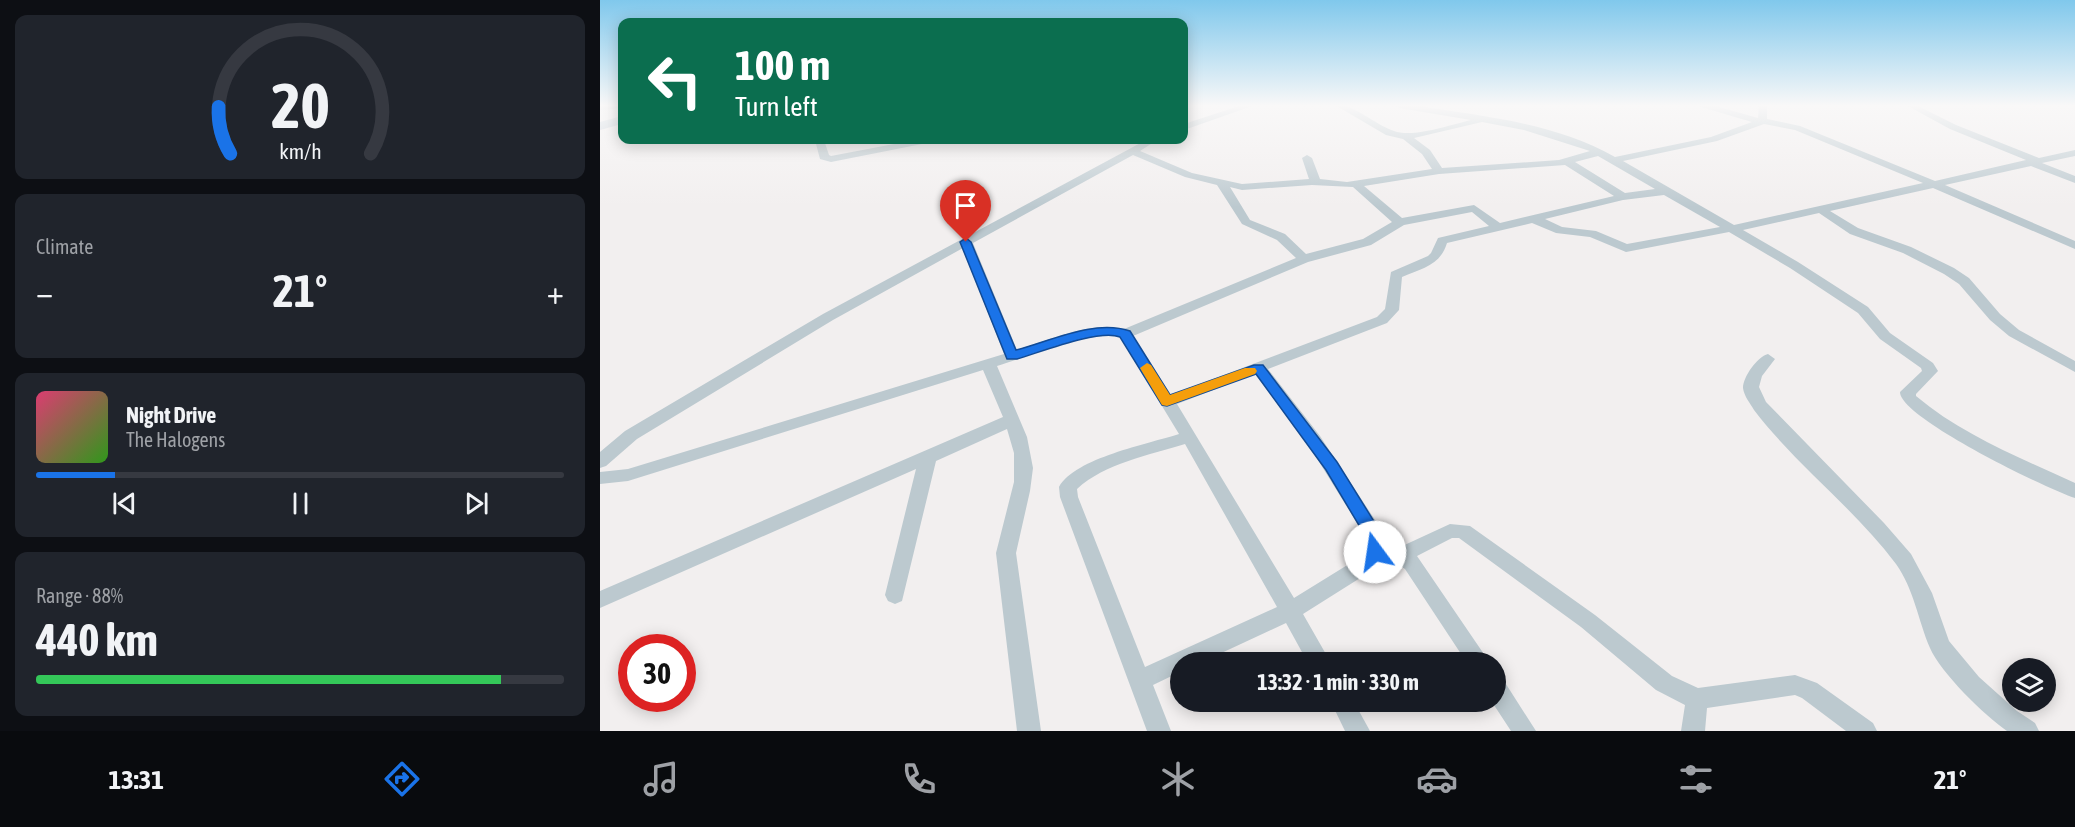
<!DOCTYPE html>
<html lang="en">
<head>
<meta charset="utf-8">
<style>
  :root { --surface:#171b24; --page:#20242c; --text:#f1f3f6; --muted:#9ea1a6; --line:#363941; --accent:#1a73e8 }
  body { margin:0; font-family:"Asap Condensed",sans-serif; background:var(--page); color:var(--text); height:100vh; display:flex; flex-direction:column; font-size:22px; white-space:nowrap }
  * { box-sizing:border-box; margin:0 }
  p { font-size:20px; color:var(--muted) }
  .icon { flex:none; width:33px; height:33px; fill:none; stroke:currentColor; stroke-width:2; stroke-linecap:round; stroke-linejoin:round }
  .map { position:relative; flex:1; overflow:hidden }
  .details { display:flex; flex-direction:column; gap:15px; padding:15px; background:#0d0f14; width:600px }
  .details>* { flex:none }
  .hud { position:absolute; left:18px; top:18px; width:570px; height:126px; border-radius:12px; box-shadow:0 3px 15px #0003; background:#0b6e4f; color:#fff; overflow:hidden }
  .tools { position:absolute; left:1402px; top:658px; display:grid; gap:12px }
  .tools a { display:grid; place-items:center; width:54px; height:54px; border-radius:50%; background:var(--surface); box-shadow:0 3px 15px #0003; font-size:30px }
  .speed { position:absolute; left:18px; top:634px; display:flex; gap:12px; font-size:30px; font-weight:700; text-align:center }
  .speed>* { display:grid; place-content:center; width:78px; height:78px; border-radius:50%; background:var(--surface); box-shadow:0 3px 15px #0003; line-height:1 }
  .speed .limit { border:9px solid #d22; background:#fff; color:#111 }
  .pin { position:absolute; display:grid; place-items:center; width:51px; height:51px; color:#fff; margin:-62px -26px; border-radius:50% 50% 50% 0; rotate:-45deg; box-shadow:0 0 6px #0007 }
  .pin .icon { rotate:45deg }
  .me { position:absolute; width:66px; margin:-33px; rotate:346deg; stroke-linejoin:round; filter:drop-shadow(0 0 4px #0008) }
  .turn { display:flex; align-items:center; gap:21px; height:126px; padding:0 18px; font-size:27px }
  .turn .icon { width:78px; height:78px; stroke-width:2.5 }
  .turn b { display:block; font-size:42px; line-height:51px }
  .big { font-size:45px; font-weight:700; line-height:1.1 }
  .details .card { flex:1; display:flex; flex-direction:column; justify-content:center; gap:9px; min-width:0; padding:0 21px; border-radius:12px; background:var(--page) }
  .details .dial { align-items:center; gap:0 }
  .dial svg { height:156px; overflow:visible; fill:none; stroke:var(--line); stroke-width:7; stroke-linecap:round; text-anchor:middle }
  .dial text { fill:var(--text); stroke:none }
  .song { display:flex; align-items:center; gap:18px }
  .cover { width:72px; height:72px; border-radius:9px; background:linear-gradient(135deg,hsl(340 70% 55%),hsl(110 70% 35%)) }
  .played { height:6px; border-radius:3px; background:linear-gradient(90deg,var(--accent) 15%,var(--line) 15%) }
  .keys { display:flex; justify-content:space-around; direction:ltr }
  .heat { display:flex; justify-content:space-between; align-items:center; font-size:33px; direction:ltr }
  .charge { height:9px; border-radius:4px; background:linear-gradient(90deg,#34c759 88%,var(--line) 0) }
  .trip { position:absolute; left:570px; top:652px; width:336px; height:60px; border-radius:30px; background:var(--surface); box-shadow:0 3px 15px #0003; font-weight:700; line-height:60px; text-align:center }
  .menu { display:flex; height:96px; justify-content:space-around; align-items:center; background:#090b0e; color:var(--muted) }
  .menu .icon { width:42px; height:42px }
  .menu .on { color:var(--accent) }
  .menu b { font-size:27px; color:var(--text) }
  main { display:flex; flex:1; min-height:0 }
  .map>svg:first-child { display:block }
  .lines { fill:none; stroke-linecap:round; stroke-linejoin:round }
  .minor { fill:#bcc9cf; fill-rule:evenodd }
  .secondary { fill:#bccad5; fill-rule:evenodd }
  .route { fill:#1a73e8; stroke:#114b97; stroke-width:1.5 }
  .slow { fill:#f59e0b }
</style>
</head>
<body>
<main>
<section class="details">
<div class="card dial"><svg viewBox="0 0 100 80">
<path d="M14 69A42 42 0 1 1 86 69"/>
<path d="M14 69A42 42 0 0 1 8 45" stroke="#1a73e8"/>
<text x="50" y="56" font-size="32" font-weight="700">20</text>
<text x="50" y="72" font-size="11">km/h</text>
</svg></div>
<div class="card"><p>Climate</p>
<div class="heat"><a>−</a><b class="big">21°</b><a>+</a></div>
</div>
<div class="card">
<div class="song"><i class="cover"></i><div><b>Night Drive</b><p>The Halogens</p></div></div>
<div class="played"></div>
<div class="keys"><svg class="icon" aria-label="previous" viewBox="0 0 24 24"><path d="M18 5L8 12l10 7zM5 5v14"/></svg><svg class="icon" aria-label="pause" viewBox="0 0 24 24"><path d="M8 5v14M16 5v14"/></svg><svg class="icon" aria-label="next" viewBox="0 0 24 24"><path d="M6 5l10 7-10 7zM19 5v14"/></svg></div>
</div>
<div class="card"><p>Range · 88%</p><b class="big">440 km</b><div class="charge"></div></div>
</section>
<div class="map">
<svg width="1475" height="731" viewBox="0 0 1475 731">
  <rect width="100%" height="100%" fill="#f2efef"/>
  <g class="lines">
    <!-- minor -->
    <g class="minor">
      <polygon points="0,105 22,105 22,108 0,110"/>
      <polygon points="642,105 655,105 584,130 584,124"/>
      <path d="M735 105C757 105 773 124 794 131 813 138 850 125 871 120L799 108 795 105H812C880 116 954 122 1015 157L1111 137 1152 122 1101 107 1100 105H1112L1158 118 1159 105H1167V119L1200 126 1335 181 1426 160 1350 129 1306 105H1316L1356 125 1439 158 1475 150V156L1442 163 1475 176V183L1431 166 1345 185 1475 241V249L1333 188 1230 211 1258 228 1311 247 1354 268 1369 278 1400 314 1419 330 1475 361V372L1409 336 1390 320 1359 284 1344 274 1303 253 1250 234 1219 213 1143 230 1198 262 1268 307 1290 333 1333 363 1338 371 1316 394V396C1362 435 1421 458 1475 483V498C1447 489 1300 418 1300 392L1322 371 1321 368 1280 339 1258 313 1190 268 1129 232 1026 252 990 237 956 233 932 223 847 243C840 266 822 268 802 277L799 310 787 323 668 369 720 436 777 523 783 536 784 546 798 548 850 524 870 526 995 615 1072 676 1098 688 1195 675 1217 683 1273 723 1277 731H1246L1202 698 1195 695 1107 708 1105 731H1081L1085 705 1056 690 981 627 859 538H852L817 556 890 663H867L805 569 796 563 780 561 776 568 703 614 731 663H708L686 623 600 663H580V672L553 685 571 731H547L460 497 459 487C475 458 548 444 579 434L520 337C487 331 430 356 397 366L427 437 433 468 430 491 416 553 441 731H417L396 553 414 482V453L407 429 336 461 302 601 295 604 288 601 285 595 316 469 0 608V591L403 417 383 370 28 481 0 484V472L28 469 404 354 363 248 233 320 37 439 6 466 0 468V452L25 431 223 314 546 140H557L540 151 592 173 642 184 709 179 702 158 707 155 712 158 720 179 747 182 832 169 822 154 803 139 786 135ZM882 122 924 130 990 151 959 160 842 168 830 150 814 138ZM1164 124 1195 130 1323 183 1134 225 1023 161 1117 141ZM533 155 585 177 617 185 642 224 677 240 696 258 524 329C489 321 450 340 417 350L373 243ZM998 156 1055 189 1025 193 975 162ZM965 165 1014 196 900 223 874 205 802 218 764 186 839 174ZM712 185 753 187 792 222 763 239 706 254 685 234 650 220 630 187 642 190ZM1064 195 1120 227 1027 244 996 231 962 227 945 219 1023 200ZM872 212 889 226 838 238 831 253 828 256 791 272 785 309 777 317 571 395 533 336 708 262 771 245 804 225ZM655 374 708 444 765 536V551L762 556 694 598 577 404ZM585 444 677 607 545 667 478 497 477 489C505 463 550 455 585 444Z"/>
      <polygon points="172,140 185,140 180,143"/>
      <polygon points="205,140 224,140 229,155 231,156 315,140 332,140 327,143 231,162 220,159 216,144"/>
      <path d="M1168 354 1175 359 1162 376 1159 387 1166 402 1284 523 1311 554 1332 593 1349 641 1379 677 1417 711 1435 723 1439 731H1407C1385 716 1340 672 1330 648 1318 620 1314 589 1296 564 1254 508 1196 465 1154 410 1150 403 1144 396 1143 388 1143 377 1157 357 1168 354Z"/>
      <polygon points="896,677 904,681 936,731 911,731 892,702 896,702"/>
      <polygon points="731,702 754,702 770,731 745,731"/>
    </g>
    <!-- secondary -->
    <polygon class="secondary" points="22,116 22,124 0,130 0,122"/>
  </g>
  <!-- sky -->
  <linearGradient id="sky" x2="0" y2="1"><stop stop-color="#80c8ec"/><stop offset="0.51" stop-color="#f9f8f8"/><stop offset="1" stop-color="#f9f8f8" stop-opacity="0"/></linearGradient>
  <rect width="1475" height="207" fill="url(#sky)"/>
  <!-- route -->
  <path class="route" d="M366 238 371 242 416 350C451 341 494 319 530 331L570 395 654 365H663L737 462 780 531C784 539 785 550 781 557L775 559 768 557 766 552V537L726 470 656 374 567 406 562 405 520 337C498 329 441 352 417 359H407L360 242Z"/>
  <!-- slow -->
  <polygon class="slow" points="547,363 551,365 570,395 645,368 655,368 657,371 655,374 567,406 562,405 540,368"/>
</svg>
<div class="tools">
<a><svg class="icon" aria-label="layers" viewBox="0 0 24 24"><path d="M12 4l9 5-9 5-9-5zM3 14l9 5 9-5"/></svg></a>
</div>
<div class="speed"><div class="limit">30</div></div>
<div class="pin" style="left:366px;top:242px;background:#d93025"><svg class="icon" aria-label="arrive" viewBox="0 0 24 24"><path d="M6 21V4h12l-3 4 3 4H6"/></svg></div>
<svg class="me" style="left:775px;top:552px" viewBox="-20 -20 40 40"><circle r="19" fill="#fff"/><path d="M0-13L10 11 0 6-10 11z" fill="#1a73e8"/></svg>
<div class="trip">13:32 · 1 min · 330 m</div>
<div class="hud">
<div class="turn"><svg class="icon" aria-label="left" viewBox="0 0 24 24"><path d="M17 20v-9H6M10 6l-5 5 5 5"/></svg><div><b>100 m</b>Turn left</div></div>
</div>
</div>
</main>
<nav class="menu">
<b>13:31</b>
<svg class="icon on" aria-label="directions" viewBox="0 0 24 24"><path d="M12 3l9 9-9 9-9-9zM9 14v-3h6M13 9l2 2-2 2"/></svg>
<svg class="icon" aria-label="music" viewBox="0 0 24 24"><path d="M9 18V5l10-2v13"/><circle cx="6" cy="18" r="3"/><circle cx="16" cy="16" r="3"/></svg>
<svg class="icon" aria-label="phone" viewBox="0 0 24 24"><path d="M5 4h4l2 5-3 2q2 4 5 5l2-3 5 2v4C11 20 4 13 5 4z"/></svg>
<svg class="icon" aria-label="climate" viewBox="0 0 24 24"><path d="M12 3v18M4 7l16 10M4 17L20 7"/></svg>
<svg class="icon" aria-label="car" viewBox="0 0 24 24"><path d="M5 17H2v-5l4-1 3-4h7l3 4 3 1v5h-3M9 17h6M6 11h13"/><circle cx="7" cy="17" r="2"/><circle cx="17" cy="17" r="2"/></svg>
<svg class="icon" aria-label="filters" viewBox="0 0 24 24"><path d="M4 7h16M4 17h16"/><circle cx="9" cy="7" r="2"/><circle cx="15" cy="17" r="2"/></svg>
<b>21°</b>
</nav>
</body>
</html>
